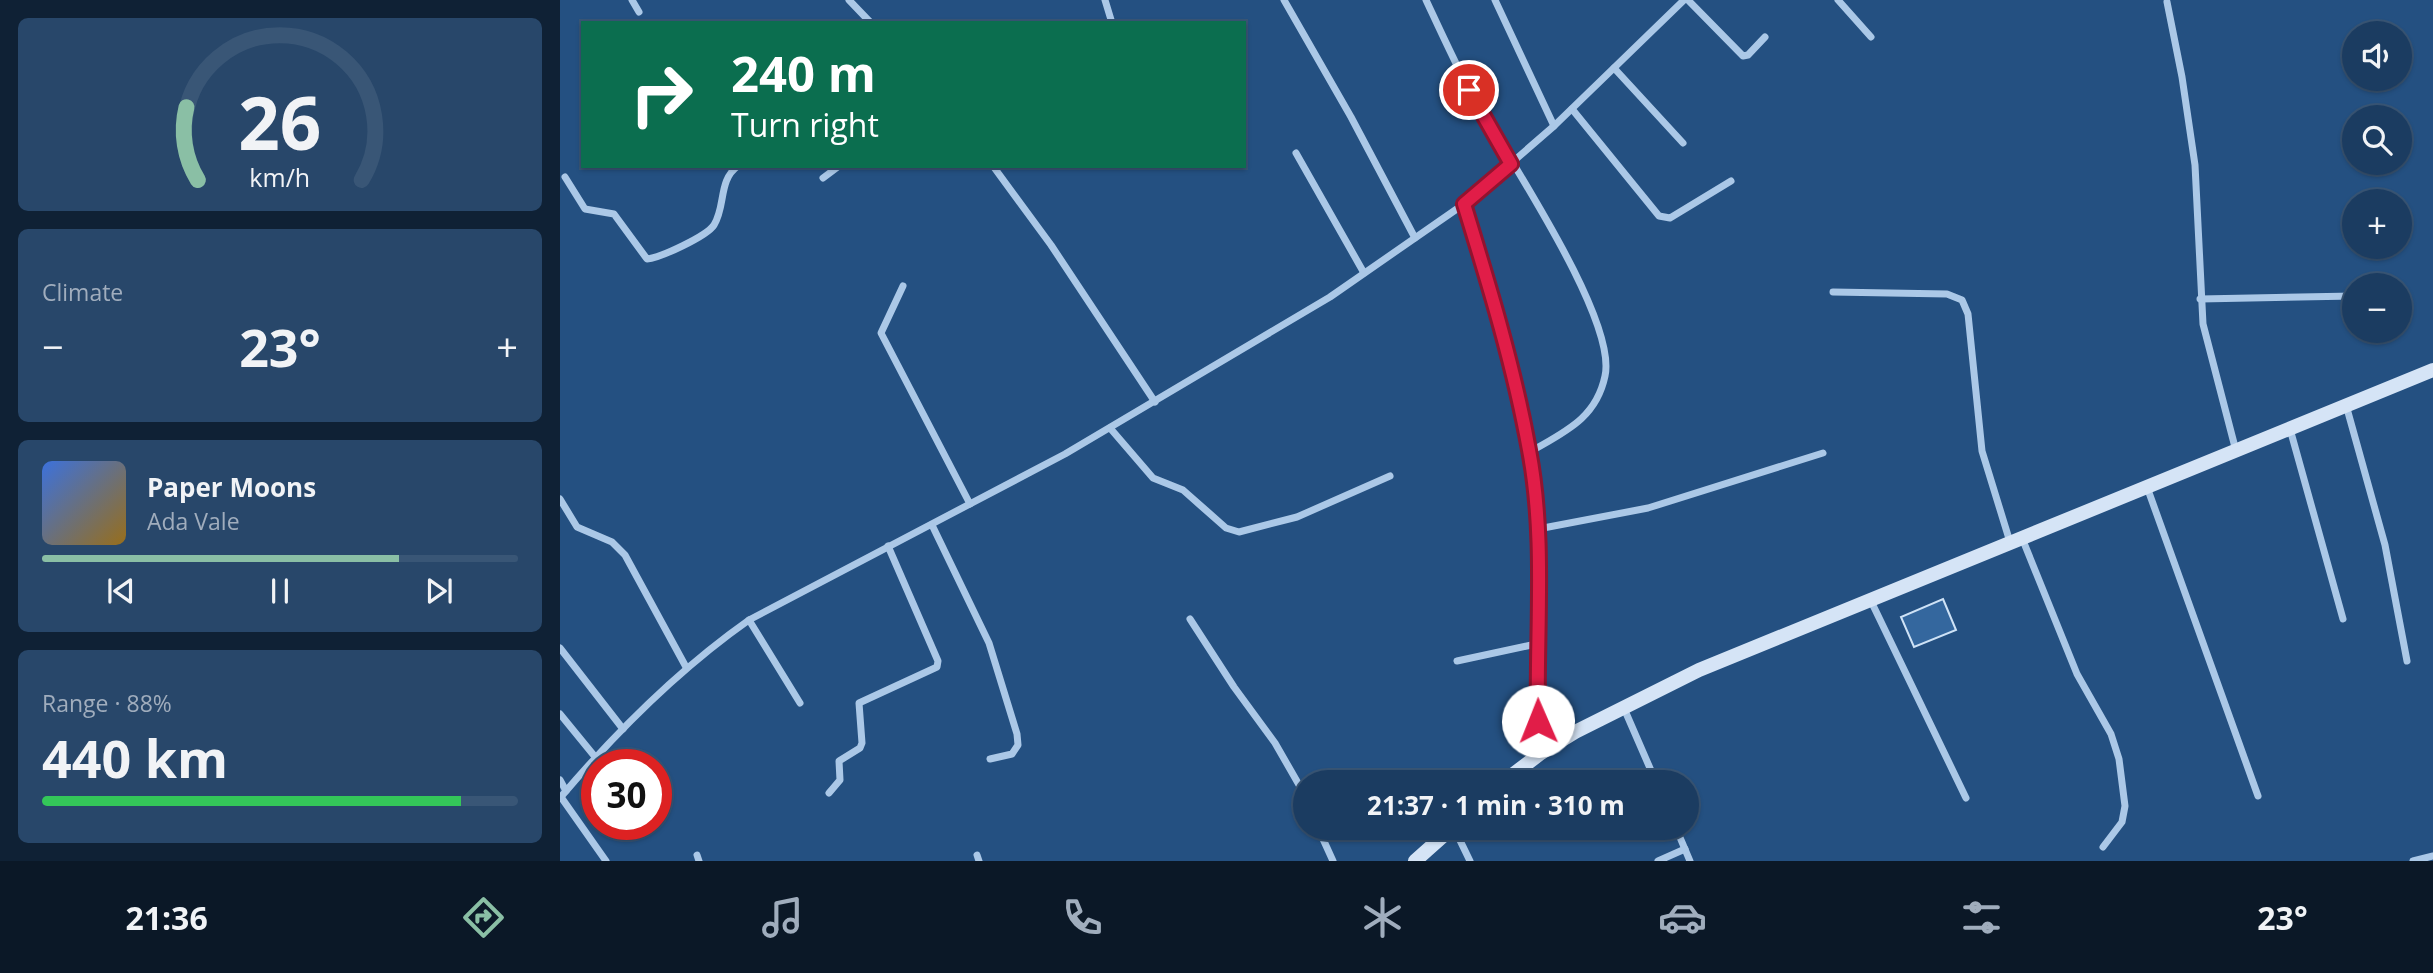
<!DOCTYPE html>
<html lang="en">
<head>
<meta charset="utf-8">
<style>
  :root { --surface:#1b3c61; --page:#28476a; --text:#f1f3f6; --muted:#a0adbd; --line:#395676; --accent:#8abfa5 }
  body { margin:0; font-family:"Open Sans",sans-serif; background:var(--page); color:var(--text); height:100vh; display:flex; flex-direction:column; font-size:26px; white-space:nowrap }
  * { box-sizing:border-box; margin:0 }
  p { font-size:23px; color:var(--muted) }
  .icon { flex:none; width:38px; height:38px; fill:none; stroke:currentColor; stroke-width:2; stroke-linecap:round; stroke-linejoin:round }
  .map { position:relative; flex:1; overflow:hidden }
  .drawer { display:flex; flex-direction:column; gap:18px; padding:18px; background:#0f2135; width:560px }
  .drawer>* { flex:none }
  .top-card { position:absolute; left:21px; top:21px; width:665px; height:147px; border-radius:0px; box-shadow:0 2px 5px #0004,0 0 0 2px var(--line); background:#0b6e4f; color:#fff; overflow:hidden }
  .tools { position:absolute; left:1782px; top:21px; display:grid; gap:14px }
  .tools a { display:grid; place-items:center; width:70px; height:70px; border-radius:50%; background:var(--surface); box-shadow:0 2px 5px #0004,0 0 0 2px var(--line); font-size:35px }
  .speed { position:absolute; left:21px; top:749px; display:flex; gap:14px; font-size:35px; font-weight:700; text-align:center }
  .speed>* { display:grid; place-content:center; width:91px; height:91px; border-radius:50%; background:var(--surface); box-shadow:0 2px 5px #0004,0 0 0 2px var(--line); line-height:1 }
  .speed .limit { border:10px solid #d22; background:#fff; color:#111 }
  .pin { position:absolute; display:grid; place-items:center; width:60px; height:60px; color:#fff; margin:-30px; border:4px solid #fff; border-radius:50%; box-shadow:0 2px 7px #0007 }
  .me { position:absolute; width:77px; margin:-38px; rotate:359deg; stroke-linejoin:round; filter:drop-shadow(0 0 5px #0008) }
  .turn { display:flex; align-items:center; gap:24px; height:147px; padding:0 35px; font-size:32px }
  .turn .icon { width:91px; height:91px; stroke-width:2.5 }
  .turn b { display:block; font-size:49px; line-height:60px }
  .big { font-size:52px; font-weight:700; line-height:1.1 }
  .drawer .tile { flex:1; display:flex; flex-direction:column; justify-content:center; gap:10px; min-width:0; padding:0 24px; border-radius:10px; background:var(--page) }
  .drawer .dial { align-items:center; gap:0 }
  .dial svg { height:182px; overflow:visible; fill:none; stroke:var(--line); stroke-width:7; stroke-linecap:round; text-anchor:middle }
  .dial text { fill:var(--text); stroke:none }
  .song { display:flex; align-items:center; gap:21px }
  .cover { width:84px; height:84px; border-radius:10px; background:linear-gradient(135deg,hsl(220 70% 55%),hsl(40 70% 35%)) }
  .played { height:7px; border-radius:4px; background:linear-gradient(90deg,var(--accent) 75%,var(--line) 75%) }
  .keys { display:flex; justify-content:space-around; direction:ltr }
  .heat { display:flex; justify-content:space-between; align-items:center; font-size:38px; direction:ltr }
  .charge { height:10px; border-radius:5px; background:linear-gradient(90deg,#34c759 88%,var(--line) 0) }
  .trip { position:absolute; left:733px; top:770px; width:406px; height:70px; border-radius:35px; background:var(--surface); box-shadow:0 2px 5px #0004,0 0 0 2px var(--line); font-weight:700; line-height:70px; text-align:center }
  .dock { display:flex; height:112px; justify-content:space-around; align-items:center; background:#0b1827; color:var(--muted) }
  .dock .icon { width:49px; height:49px }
  .dock .current { color:var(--accent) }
  .dock b { font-size:32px; color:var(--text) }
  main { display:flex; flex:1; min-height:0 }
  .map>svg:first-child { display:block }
  .building { fill:#34679e; stroke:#cee2f6; stroke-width:2 }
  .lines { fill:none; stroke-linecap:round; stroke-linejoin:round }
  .minor { stroke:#abc8e7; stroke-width:7 }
  .secondary { stroke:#d5e4f6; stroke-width:14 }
  .route-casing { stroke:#92132f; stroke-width:18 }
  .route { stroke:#e11d48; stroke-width:12 }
</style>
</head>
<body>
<main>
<section class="drawer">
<div class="tile dial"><svg viewBox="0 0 100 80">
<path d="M14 69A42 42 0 1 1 86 69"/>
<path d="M14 69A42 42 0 0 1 9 37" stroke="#8abfa5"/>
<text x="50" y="56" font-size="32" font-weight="700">26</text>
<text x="50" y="72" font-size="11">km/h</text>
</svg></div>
<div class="tile"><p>Climate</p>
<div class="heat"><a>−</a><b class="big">23°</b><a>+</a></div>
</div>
<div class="tile">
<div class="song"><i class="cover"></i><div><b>Paper Moons</b><p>Ada Vale</p></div></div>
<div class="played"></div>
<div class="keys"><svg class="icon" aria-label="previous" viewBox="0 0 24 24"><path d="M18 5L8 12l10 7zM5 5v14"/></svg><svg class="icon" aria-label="pause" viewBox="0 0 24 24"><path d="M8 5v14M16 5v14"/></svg><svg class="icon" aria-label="next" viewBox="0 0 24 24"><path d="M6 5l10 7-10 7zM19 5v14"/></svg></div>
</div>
<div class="tile"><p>Range · 88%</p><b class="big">440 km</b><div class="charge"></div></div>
</section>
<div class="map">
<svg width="1873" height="861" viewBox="0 0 1873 861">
  <rect width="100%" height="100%" fill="#245081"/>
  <!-- building -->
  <polygon class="building" points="1383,599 1396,630 1354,647 1341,617"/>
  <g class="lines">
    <!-- minor -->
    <g class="minor">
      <polyline points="72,0 79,12"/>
      <polyline points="289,0 311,23"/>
      <polyline points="545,0 552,23"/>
      <polyline points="724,0 791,117 855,238"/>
      <path d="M866 0C880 30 894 61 910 91 941 148 1058 318 1045 376 1036 419 1004 432 970 452"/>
      <polyline points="935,0 994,126"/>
      <polyline points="1128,0 1183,56 1188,55 1205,37"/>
      <polyline points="1278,0 1311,37"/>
      <polyline points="1607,2 1622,77 1635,165 1643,324 1676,451"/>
      <polyline points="1054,68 1123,143"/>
      <polyline points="1012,109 1099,216 1110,218 1171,181"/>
      <polyline points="736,153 804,273"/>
      <polyline points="433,166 491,245 595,402"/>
      <path d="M5 177 25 209 54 214 87 259C100 258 147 236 154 225 166 206 158 180 178 166"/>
      <polyline points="263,178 279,166"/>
      <path d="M904 204C936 309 972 419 978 529 981 603 974 677 981 752"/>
      <polyline points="343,286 321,333 410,504"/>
      <polyline points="1273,292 1387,294 1402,300 1408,314 1422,451 1450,542"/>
      <polyline points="1640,299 1794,296"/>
      <polyline points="1786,405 1825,545 1847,661"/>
      <polyline points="550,428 593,478 623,490 666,528 679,532 737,517 830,476"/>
      <polyline points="1730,429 1783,619"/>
      <polyline points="1587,487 1698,796"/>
      <polyline points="0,499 17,527 52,542 65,555 126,667"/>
      <polyline points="372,525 429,643 457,734 458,745 452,754 430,759"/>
      <polyline points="978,529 1088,508 1263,453"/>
      <polyline points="1462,538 1517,674 1551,734 1559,759 1565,806 1562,822 1543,847"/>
      <polyline points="1310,599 1406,798"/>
      <polyline points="630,619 674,687 715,743 746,797"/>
      <polyline points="189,620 240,703"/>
      <polyline points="0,648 63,729"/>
      <polyline points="897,661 976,644"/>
      <polyline points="1063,706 1096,782"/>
      <polyline points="0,714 36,758"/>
      <polyline points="0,780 6,791"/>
      <polyline points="269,793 280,780 279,761 300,748 302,743 299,703 377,667 378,661 328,546"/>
      <polyline points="1,797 46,861"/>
      <path d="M0 798C56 732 118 670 189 620L505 454 770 297 904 204 994 126 1124 0"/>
      <polyline points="758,828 773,861"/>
      <polyline points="894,828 910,861"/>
      <polyline points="1116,828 1130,861"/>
      <polyline points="137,855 139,861"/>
      <polyline points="417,855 419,861"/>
      <polyline points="1098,861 1125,849"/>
      <polyline points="1853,861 1873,856"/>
    </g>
    <!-- secondary -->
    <g class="secondary">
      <polyline points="943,782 981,753 1015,732 1139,670 1873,370"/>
      <polyline points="855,861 892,828"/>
    </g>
  </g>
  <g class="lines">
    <defs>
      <path id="route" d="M909 90 951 164 904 204C929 285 954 367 969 450 986 538 976 632 978 721"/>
    </defs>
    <!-- route casing -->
    <use href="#route" class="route-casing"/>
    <!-- route -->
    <use href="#route" class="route"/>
  </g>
</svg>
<div class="tools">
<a><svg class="icon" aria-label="sound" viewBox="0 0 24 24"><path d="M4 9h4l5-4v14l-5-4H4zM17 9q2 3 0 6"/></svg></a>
<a><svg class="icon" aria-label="search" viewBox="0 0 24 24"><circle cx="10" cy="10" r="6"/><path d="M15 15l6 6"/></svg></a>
<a>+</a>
<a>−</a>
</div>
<div class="speed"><div class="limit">30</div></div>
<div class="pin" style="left:909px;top:90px;background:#d93025"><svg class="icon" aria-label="arrive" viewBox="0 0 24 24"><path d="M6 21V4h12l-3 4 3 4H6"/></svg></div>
<svg class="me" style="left:978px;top:721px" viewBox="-20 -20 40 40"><circle r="19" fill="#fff"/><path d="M0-13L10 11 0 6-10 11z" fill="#e11d48"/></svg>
<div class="trip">21:37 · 1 min · 310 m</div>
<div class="top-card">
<div class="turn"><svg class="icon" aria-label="right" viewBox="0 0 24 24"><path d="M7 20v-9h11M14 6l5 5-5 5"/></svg><div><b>240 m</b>Turn right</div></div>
</div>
</div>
</main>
<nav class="dock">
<b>21:36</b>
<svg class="icon current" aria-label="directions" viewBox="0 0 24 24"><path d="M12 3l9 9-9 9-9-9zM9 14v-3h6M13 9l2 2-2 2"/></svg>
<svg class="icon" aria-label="music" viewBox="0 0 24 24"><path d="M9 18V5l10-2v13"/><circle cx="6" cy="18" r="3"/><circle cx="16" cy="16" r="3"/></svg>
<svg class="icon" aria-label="phone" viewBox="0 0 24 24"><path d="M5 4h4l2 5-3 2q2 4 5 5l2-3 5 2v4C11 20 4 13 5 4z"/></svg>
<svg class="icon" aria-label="climate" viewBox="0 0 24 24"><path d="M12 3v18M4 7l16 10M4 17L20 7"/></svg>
<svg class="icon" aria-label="car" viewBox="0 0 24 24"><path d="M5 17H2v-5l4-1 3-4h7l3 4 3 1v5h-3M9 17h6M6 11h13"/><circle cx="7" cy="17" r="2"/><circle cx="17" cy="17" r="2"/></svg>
<svg class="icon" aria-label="filters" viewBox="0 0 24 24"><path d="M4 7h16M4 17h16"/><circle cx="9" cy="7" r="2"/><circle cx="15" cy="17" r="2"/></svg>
<b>23°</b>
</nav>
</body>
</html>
